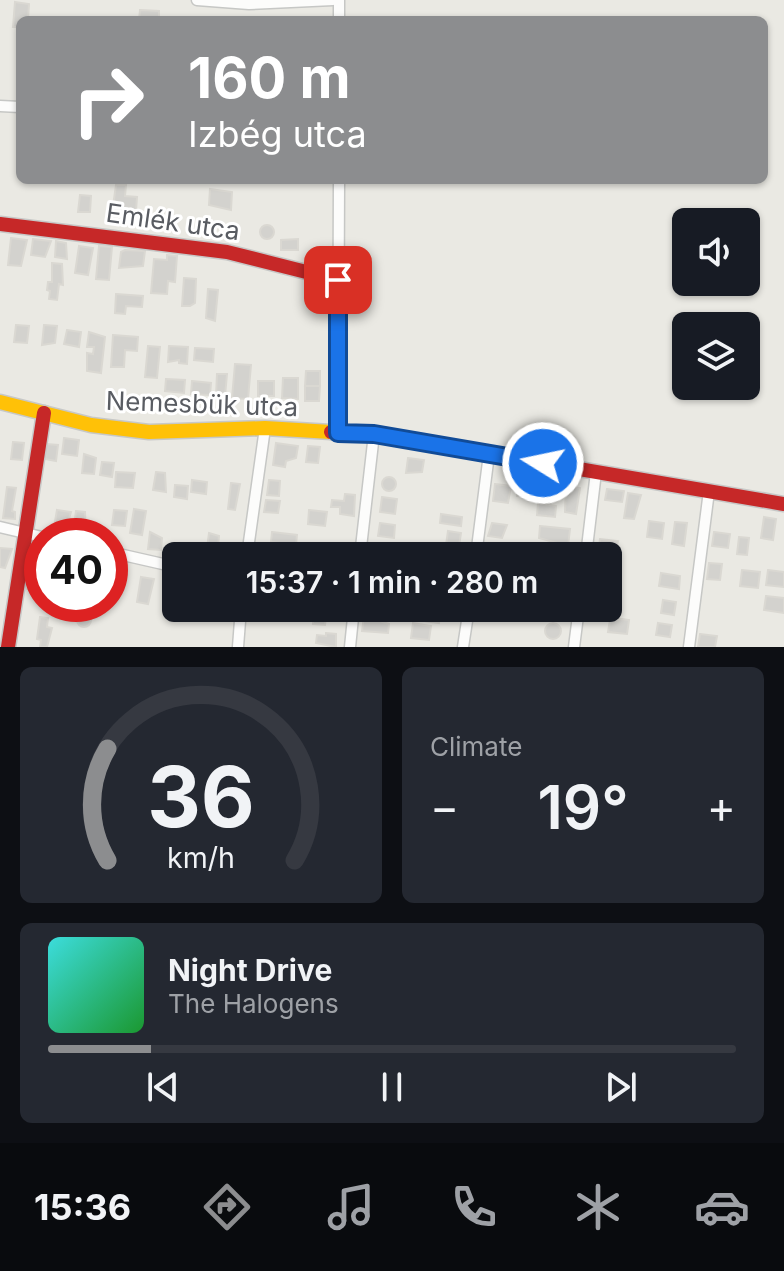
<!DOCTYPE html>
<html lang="en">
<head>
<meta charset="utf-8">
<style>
  :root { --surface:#171b24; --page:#242831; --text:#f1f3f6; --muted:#9ea1a6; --line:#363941; --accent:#8c8d8f }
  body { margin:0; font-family:Inter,sans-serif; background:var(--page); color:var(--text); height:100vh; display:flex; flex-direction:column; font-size:30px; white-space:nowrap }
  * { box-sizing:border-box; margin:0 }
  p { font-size:26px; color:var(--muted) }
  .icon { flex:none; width:44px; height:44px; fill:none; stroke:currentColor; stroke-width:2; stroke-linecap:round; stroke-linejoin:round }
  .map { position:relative; height:647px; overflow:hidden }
  .details { display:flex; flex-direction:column; gap:20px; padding:20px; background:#0d0f14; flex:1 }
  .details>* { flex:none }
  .banner { position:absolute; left:16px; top:16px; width:752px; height:168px; border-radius:12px; box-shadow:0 2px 6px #0004; background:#8c8d8f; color:#fff; overflow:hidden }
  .fabs { position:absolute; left:672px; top:208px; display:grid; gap:16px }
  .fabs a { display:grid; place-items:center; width:88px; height:88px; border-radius:12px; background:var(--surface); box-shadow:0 2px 6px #0004; font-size:40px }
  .speed { position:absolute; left:24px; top:518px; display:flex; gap:16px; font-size:40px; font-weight:700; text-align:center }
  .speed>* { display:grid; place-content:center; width:104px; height:104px; border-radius:50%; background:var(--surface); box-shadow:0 2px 6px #0004; line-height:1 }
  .speed .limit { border:12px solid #d22; background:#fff; color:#111 }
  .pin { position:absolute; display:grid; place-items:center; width:68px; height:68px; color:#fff; margin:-34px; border-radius:16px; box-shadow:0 4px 12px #0006 }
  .me { position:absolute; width:88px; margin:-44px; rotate:280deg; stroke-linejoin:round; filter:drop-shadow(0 0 6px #0008) }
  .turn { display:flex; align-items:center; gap:28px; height:168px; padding:0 40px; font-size:36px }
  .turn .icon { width:104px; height:104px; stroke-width:2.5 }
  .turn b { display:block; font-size:56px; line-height:68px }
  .big { font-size:60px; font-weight:600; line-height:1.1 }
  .details .tile { flex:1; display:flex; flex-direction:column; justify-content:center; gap:12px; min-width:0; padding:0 28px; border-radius:12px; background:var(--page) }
  .details .dial { align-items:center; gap:0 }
  .dial svg { height:208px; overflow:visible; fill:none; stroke:var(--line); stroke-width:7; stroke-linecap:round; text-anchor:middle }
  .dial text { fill:var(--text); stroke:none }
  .song { display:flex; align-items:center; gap:24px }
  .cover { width:96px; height:96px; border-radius:12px; background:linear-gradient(135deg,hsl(180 70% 55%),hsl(130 70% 35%)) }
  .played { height:8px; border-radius:4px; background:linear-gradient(90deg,var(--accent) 15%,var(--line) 15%) }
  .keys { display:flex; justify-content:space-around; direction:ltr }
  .heat { display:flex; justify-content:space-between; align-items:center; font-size:44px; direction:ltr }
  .details .tiles { flex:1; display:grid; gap:20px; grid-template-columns:1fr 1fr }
  .tile:last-child { grid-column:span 2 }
  .trip { position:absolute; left:162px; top:542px; width:460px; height:80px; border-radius:12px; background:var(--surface); box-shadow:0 2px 6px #0004; font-weight:600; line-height:80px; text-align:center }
  .tabs { display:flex; height:128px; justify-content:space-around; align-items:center; background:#090b0e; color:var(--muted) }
  .tabs .icon { width:56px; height:56px }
  .tabs .on { color:var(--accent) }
  .tabs b { font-size:36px; color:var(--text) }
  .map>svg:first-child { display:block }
  .building { fill:#d3d2ce; stroke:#dad8d2; stroke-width:2 }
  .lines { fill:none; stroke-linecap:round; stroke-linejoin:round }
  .street-casing { stroke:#c6c7c5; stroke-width:13 }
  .slow-casing { stroke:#c7c8c7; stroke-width:17 }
  .jam-casing { stroke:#c7c8c7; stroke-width:17 }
  .street { stroke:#fcfcfb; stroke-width:10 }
  .slow { stroke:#ffc107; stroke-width:14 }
  .jam { stroke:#c62828; stroke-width:14 }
  .route-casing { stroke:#114b97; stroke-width:20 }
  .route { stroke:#1a73e8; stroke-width:14 }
  .labels { text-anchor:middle; stroke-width:6; stroke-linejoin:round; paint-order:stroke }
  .street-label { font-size:26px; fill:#595c62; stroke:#fff }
</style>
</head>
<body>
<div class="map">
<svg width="784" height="647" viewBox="0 0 784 647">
  <rect width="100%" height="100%" fill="#eae9e3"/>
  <!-- building -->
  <g class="building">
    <polygon points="15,2 29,4 28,20 20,20 20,27 13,27"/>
    <polygon points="140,10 159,11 159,20 139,20"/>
    <polygon points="116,185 126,185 125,196 137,197 136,211 122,210 121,221 111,220"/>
    <polygon points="210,189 232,192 231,210 209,205"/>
    <polygon points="80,195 91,196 90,212 78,212"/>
    <circle cx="267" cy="232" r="7"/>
    <polygon points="11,238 27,240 21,266 8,265"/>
    <polygon points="33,239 51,241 45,257 31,255"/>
    <polygon points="298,239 298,250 281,250 281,240"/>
    <polygon points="56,241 66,243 67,259 55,257"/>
    <polygon points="79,246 93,248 88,275 75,273"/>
    <polygon points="99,246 112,247 109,280 96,279"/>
    <polygon points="125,250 145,251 143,266 119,268 121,252"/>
    <polygon points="167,255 177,256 175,282 168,281 167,294 151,293 154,259 167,260"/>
    <polygon points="52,263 62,264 63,285 59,284 57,300 49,299 50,291 47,290 48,282 52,282"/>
    <polygon points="184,278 196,279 195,303 190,306 182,306"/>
    <polygon points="208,289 218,290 215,321 206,318"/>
    <polygon points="116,294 143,296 142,307 126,306 125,314 115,313"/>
    <polygon points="16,325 29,326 27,343 14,342"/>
    <polygon points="44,325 57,326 55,343 42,345"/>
    <polygon points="67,330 81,332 79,347 64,344"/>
    <polygon points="89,332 105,337 101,373 87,371 87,353 93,354 94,347 87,347"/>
    <polygon points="113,335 138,337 137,351 125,350 124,367 111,367"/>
    <polygon points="148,346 160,347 157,378 145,377"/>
    <polygon points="169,346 188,347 187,364 179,363 179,360 168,362"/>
    <polygon points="195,348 214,349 213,362 194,360"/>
    <polygon points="235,364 251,365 248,399 232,398"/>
    <polygon points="306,371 320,371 320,386 305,386"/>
    <polygon points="217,374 227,374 225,396 216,396"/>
    <polygon points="283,378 298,378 298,399 282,398"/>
    <polygon points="166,379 185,380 184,393 165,391"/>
    <polygon points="192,381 211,383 210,395 191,394"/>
    <rect x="258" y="381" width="16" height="15"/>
    <polygon points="305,386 320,386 319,401 305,401"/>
    <polygon points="64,438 79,440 77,456 62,454"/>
    <polygon points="13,442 24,443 22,460 11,459"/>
    <polygon points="276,443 298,446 296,458 286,461 285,467 273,465"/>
    <polygon points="46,444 58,445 56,461 45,459"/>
    <polygon points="308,446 320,447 318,463 306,462"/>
    <polygon points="84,454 96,458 94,474 82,473"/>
    <polygon points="408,458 424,460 422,472 406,473"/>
    <polygon points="102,462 114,463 112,477 100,475"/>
    <polygon points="116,472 135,473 133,488 115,487"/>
    <polygon points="156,472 165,473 166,492 153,490"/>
    <circle cx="389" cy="484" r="7"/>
    <polygon points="519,477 527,478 526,488 533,489 532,497 517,496"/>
    <polygon points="192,480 207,482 206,494 191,492"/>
    <polygon points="269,480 280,481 279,496 267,495"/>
    <polygon points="231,483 240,484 235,510 228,509"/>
    <polygon points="495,484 511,486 508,503 493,501"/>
    <polygon points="175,485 188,486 187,499 174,497"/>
    <polygon points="566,486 580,488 576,514 565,512"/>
    <polygon points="7,487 16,488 12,511 15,512 15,519 3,518"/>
    <polygon points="607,489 624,491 622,502 605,500"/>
    <polygon points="628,493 641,495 634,519 624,518"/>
    <polygon points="345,494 355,495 354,516 340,514 340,507 331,507 332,500 344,501"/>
    <polygon points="382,497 397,499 395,514 380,512"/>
    <polygon points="266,500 280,501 278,513 264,512"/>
    <polygon points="538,503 556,506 555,517 537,515"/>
    <polygon points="134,509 146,511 142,535 130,533"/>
    <polygon points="57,510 71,512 66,529 54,527"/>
    <polygon points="114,510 127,511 125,526 112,525"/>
    <polygon points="309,510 327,512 325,526 308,524"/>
    <polygon points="76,511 85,512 86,533 73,532"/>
    <polygon points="441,514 462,517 461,526 440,523"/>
    <polygon points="764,517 776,519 773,540 761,538"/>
    <polygon points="649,521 664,523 662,539 647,537"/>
    <polygon points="675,522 687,523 684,546 672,544"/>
    <polygon points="380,523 395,525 394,538 378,536"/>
    <polygon points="492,523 507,525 502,538 488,536"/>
    <polygon points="540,526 570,529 568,546 539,538"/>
    <polygon points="448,531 461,533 459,546 446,545"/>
    <polygon points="150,532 162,538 161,550 148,549"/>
    <polygon points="272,532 297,535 296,545 271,542"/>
    <polygon points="714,532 730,534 728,548 712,546"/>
    <polygon points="209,533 219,536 217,556 206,556"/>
    <polygon points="739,537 749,538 747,555 737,554"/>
    <polygon points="600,539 618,541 614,558 598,556"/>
    <polygon points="0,548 12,549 5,568 0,567"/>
    <polygon points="709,563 722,564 720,580 707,579"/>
    <polygon points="31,564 41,565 38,591 27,589"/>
    <polygon points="742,570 760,572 758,588 740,586"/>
    <polygon points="768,570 784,572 784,587 766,585"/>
    <polygon points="661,573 680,576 679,589 659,586"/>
    <polygon points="141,577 154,579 148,604 137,602"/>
    <polygon points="766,596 784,598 784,613 764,610"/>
    <polygon points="663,600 676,602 674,615 661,613"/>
    <polygon points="306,608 327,608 325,625 313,624 314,614 306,613"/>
    <polygon points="430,611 440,614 439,623 417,620 418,612"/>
    <circle cx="84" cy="620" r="7"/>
    <polygon points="364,616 389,624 388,633 362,631"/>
    <polygon points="40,617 48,618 47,627 52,628 47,647 40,647 41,640 37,639"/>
    <polygon points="622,619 629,620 627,634 608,632 610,620"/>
    <circle cx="553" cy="631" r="8"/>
    <polygon points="413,623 431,626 429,640 411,638"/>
    <polygon points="658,623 672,625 670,637 656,635"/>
    <polygon points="326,633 336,634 336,647 316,643 317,635 326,636"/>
    <polygon points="700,634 717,636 715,647 698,647"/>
  </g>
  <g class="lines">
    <defs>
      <g id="street">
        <polyline points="197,0 249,4 333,0"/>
        <polyline points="339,0 339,20"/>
        <polyline points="0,106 20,107"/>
        <polyline points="338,433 339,180"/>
        <polyline points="0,527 42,537"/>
        <polyline points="110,552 176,567"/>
        <polyline points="247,556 265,428"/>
        <polyline points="360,556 374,434"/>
        <polyline points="476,556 489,454"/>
        <polyline points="586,556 596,472"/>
        <polyline points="238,647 241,608"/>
        <polyline points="350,647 354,608"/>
        <polyline points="463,647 469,608"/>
        <polyline points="574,647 579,608"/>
        <polyline points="689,647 709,491"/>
      </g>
      <polyline id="slow" points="0,402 91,425 149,432 265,428 331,432"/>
      <g id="jam">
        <polyline points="0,224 227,252 338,280"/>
        <polyline points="331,432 374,434 784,504"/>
        <polyline points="8,647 44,413"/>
      </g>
    </defs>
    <!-- street casing -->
    <use href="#street" class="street-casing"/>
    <!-- slow casing -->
    <use href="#slow" class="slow-casing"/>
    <!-- jam casing -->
    <use href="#jam" class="jam-casing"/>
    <!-- street -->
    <use href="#street" class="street"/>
    <!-- slow -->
    <use href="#slow" class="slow"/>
    <!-- jam -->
    <use href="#jam" class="jam"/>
  </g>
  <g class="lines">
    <defs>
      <polyline id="route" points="338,280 338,433 374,434 543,463"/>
    </defs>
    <!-- route casing -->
    <use href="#route" class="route-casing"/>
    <!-- route -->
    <use href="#route" class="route"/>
  </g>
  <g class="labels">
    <!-- street labels -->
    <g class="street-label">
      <text transform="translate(173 222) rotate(8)" y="9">Emlék utca</text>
      <text transform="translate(202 404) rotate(2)" y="9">Nemesbük utca</text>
    </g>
  </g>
</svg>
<div class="fabs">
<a><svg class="icon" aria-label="sound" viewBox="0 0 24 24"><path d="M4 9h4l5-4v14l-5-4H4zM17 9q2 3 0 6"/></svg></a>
<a><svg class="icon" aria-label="layers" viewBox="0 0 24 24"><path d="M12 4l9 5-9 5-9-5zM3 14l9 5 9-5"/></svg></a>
</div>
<div class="speed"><div class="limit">40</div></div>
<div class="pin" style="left:338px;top:280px;background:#d93025"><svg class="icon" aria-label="arrive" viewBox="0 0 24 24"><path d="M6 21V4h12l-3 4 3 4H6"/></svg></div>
<svg class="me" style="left:543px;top:463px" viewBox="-20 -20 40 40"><circle r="17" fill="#1a73e8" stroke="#fff" stroke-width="3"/><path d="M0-11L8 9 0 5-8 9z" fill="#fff"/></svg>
<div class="trip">15:37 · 1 min · 280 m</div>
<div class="banner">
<div class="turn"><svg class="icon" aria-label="right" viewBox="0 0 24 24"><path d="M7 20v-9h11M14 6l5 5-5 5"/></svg><div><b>160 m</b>Izbég utca</div></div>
</div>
</div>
<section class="details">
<div class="tiles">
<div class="tile dial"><svg viewBox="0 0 100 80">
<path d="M14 69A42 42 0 1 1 86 69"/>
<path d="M14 69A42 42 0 0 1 14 26" stroke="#8c8d8f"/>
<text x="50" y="56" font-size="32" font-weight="700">36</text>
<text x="50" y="72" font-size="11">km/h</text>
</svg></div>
<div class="tile"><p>Climate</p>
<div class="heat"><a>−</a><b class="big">19°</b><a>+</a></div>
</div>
<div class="tile">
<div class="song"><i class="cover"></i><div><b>Night Drive</b><p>The Halogens</p></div></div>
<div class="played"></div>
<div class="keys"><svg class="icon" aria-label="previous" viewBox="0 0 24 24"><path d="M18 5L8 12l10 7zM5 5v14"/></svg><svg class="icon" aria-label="pause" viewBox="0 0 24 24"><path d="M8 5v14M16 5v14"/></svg><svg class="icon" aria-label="next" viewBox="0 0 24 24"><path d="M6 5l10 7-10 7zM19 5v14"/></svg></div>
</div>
</div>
</section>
<nav class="tabs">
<b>15:36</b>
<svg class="icon on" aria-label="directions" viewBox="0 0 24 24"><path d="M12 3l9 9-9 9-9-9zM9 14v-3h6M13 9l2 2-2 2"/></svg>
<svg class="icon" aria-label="music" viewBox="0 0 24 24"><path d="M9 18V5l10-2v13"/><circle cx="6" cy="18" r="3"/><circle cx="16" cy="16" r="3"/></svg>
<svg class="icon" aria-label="phone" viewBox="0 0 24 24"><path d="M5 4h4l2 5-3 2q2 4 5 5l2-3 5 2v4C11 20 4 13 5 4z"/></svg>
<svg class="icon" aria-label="climate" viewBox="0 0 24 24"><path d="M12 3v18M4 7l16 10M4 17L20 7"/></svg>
<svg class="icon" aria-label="car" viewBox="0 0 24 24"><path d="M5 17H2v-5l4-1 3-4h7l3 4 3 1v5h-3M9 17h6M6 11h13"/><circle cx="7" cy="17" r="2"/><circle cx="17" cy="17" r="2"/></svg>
</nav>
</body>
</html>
